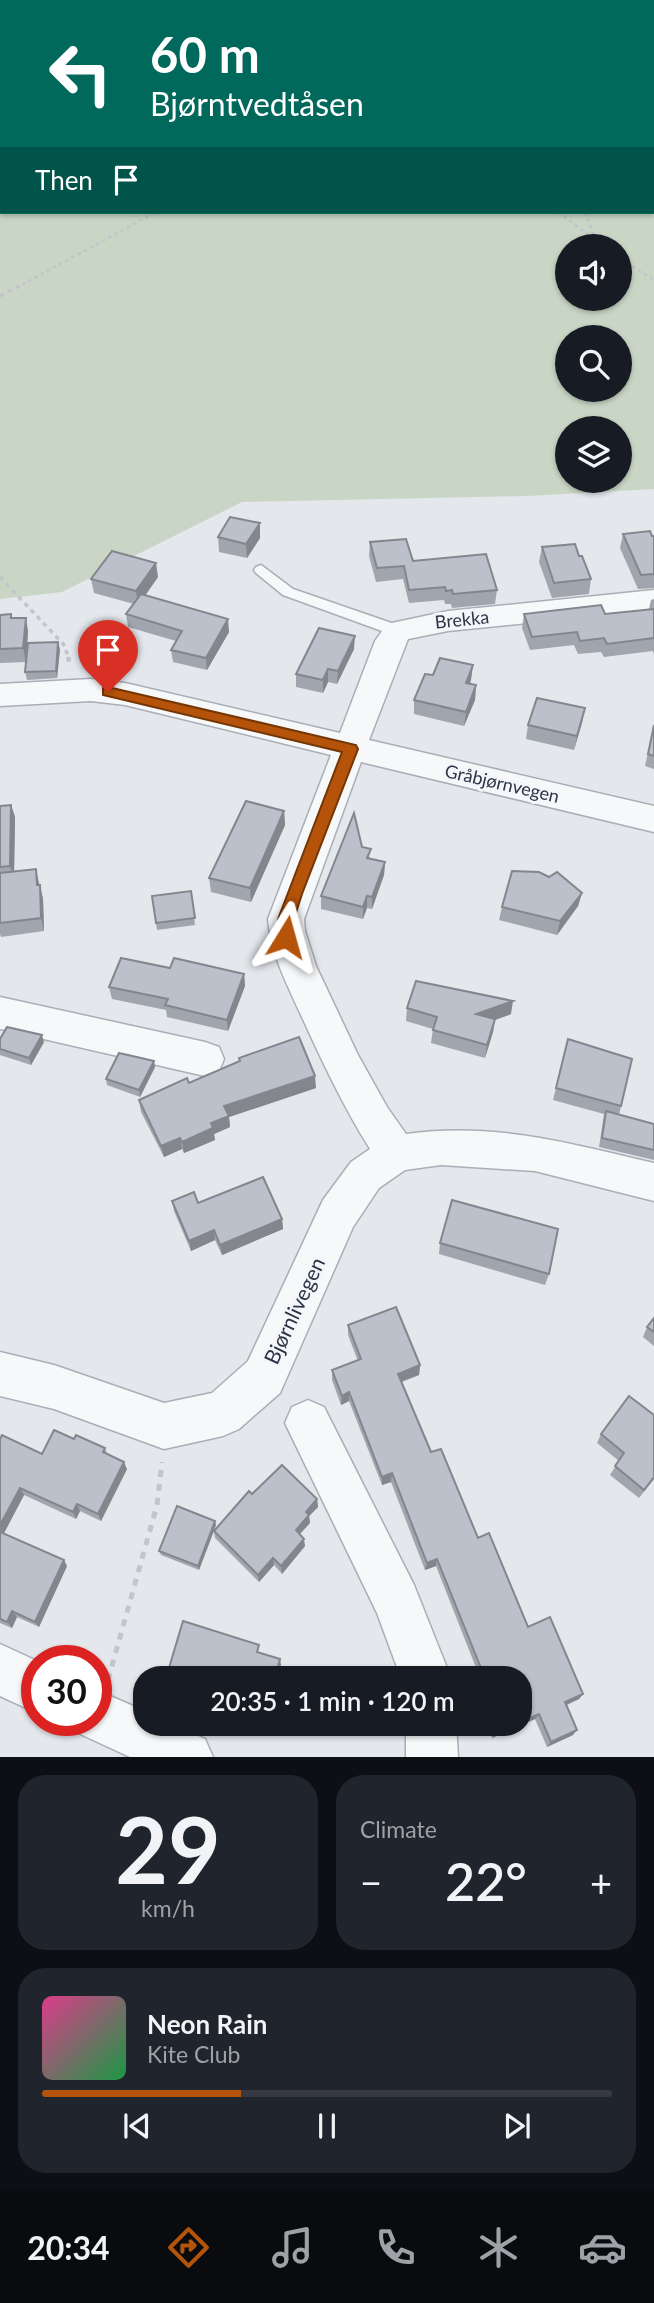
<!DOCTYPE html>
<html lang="en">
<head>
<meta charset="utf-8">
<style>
  :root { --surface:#171b24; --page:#20242c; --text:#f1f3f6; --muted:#9ea1a6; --line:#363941; --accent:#b45309 }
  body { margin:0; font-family:Lato,sans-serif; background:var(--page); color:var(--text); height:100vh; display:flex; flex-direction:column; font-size:26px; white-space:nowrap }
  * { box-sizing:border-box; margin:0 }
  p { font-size:23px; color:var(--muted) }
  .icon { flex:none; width:38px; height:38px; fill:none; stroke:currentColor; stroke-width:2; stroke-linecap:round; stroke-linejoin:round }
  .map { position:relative; height:1757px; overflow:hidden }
  .drawer { display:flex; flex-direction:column; gap:18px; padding:18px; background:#0d0f14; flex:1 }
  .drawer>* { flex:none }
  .banner { position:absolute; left:0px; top:0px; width:654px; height:214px; box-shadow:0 2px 5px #0004; background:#00695c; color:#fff; overflow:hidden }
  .tools { position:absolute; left:555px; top:234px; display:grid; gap:14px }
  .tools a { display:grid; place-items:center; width:77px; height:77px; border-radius:50%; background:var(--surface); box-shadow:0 2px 5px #0004; font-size:35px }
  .speed { position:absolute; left:21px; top:1645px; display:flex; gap:14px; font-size:35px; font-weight:700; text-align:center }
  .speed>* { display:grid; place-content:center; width:91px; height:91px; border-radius:50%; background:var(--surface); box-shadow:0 2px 5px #0004; line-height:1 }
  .speed .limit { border:10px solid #d22; background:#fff; color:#111 }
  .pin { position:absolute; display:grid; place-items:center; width:60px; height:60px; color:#fff; margin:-72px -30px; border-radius:50% 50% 50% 0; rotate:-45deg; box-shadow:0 0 7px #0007 }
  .pin .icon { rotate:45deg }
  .me { position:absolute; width:77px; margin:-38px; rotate:8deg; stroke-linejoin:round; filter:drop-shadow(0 0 5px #0008) }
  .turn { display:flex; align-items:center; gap:24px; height:147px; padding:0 35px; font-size:32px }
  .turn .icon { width:91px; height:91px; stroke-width:2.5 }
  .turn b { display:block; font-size:49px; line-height:60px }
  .then { display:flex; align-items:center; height:66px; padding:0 35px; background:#0003; gap:14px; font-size:26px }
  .big { font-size:52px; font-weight:600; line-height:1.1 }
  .drawer .card { flex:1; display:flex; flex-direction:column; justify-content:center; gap:10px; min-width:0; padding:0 24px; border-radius:28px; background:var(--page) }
  .drawer .dial { align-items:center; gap:0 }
  .dial b { font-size:91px; line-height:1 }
  .song { display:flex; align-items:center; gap:21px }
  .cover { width:84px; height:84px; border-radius:10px; background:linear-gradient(135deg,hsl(330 70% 55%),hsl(140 70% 35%)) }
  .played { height:7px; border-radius:4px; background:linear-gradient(90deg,var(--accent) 35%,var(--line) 35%) }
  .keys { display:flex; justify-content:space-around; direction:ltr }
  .heat { display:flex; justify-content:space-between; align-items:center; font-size:38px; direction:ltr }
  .drawer .tiles { flex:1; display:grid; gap:18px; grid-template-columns:1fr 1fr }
  .card:last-child { grid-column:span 2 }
  .trip { position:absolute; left:133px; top:1666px; width:399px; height:70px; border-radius:28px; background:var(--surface); box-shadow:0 2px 5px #0004; font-weight:600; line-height:70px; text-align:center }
  .tabs { display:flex; height:112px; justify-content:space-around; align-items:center; background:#090b0e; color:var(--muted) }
  .tabs .icon { width:49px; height:49px }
  .tabs .selected { color:var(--accent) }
  .tabs b { font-size:32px; color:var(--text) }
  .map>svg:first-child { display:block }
  .green { fill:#c9d6c5; fill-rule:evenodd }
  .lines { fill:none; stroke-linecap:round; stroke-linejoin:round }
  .service-casing { stroke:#a9aeb7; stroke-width:3 }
  .minor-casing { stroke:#a9aeb7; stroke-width:3 }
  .path-far3 { stroke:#c2c5cb; stroke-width:2.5; stroke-dasharray:3.5 3.5; stroke-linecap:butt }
  .path-far2 { stroke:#c2c5cb; stroke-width:3.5; stroke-dasharray:4.5 4.5; stroke-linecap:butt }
  .path-far1 { stroke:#c2c5cb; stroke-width:4.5; stroke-dasharray:5 5; stroke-linecap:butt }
  .path { stroke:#c2c5cb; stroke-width:5; stroke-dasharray:7 7; stroke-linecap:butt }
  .service { fill:#f7f8fa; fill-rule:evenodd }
  .minor { fill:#f7f8fa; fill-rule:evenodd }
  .wall { fill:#a1a5ae }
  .shaded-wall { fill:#83868d }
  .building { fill:#bbc0ca; stroke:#83868d; stroke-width:2 }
  .route { fill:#b45309; stroke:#753606; stroke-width:2 }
  .labels { text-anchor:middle; stroke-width:6; stroke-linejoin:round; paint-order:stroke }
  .street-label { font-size:18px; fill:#2b3445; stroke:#f4f6f9 }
  .near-street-label { font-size:21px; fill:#2b3445; stroke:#f4f6f9 }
</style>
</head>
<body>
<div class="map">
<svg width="654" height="1757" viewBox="0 0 654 1757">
  <rect width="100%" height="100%" fill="#e4e7ec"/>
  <!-- green -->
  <path class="green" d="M506 0H654V489L527 496 242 502 62 592 0 599V101L2 212H653V2H502ZM567 247H620V299H567ZM567 338H620V390H567ZM567 429H620V481H567Z"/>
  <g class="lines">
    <defs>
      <polygon id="service" points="261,565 293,589 403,627 406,631 398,636 393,635 283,595 256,573 254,570 256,567"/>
      <g id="minor">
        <path d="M654 590V610L448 631 408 639 369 740 654 806V832L361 762 304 919 305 931 316 966 358 1055 387 1107 406 1134C494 1122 569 1143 654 1163V1201L535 1171 441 1165 405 1170 379 1188 353 1227 280 1393 239 1429 223 1436 164 1449 54 1409 0 1396V1352L54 1365 164 1403 212 1393 248 1361 323 1200 351 1162 370 1149C343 1106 322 1061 301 1015 287 984 271 954 268 919L331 755 125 705 91 701 0 706V684L91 679 125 683 340 733 375 641 387 624 448 611Z"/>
        <polygon points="0,997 205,1042 219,1047 224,1059 219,1071 205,1076 0,1029"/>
        <polygon points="308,1400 324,1407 414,1585 451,1678 401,1678 377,1613 285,1423 292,1407"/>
        <polygon points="0,1644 37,1661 37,1713 0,1696"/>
        <polygon points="96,1690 145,1711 145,1724 172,1724 205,1739 213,1757 130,1757 78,1733 73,1720 96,1720"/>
        <polygon points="406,1724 456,1724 458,1757 406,1757"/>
      </g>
    </defs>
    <!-- service casing -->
    <use href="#service" class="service-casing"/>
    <!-- minor casing -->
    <use href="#minor" class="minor-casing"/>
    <!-- path-far3 -->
    <g class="path-far3">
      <polyline points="399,2 401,0"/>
      <polyline points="510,2 513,0"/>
      <polyline points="558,212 605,247"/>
      <polyline points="585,212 594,236"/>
      <polyline points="620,259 654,280"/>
      <polyline points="16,288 156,212"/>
    </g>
    <!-- path-far2 -->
    <g class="path-far2">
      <polyline points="0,296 19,286"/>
      <polyline points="0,577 65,646 68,658"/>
    </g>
    <!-- path-far1 -->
    <polyline class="path-far1" points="68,657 70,666"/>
    <!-- path -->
    <polyline class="path" points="108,1680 157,1505 162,1462"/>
    <!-- service -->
    <use href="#service" class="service"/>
    <!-- minor -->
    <use href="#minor" class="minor"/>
  </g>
  <!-- wall -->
  <g class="wall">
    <polygon points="623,534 654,536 654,588 638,589 620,548"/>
    <polygon points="218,537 260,538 247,558 219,552"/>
    <polygon points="370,542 413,561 497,590 495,604 452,608 451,604 445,604 444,600 409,603 403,579 376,582 369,556"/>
    <polygon points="542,547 579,556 591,579 589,594 552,598 539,562"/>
    <polygon points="158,577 145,595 229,632 207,670 173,662 171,650 176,641 128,627 126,614 134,604 94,593 91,579"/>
    <polygon points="654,599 654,655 653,651 604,657 601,652 578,654 574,645 530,650 522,628 524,614 605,614 649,609 651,600"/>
    <polygon points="11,614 12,618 28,631 26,662 0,663 0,615"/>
    <polygon points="60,649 57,678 27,680 25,672"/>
    <polygon points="354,649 337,684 328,682 323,693 296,687 296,674"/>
    <polygon points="473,665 470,684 476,685 475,700 464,726 414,714 414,700 433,675"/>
    <polygon points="585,708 574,750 526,739 528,725"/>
    <polygon points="654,725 654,769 645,766"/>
    <polygon points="11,805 15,817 14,872 39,883 43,899 44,931 1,937 0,934 0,806"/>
    <polygon points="284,811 285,825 251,902 211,892 209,878"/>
    <polygon points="362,847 371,859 385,862 384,875 372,909 367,908 363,919 321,909 321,896"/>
    <polygon points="191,891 195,925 157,930 152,896"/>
    <polygon points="582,893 578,906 557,935 499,920 502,907"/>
    <polygon points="170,968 244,974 245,986 228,1031 167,1017 166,1010 112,999 109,987"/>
    <polygon points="407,1008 511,1014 495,1020 493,1032 485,1058 431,1043 433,1029 406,1021"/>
    <polygon points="0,1039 44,1042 31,1065 0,1055"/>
    <polygon points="568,1039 621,1106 619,1115 654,1124 654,1160 599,1147 604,1114 553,1100"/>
    <polygon points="239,1058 316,1088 229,1117 230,1127 214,1134 215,1140 184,1153 182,1149 164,1157 141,1112 139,1100 189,1083 239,1061"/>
    <polygon points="154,1061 155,1067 140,1097 107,1085 106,1079"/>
    <polygon points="172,1201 198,1203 282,1219 283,1229 222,1255 215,1240 191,1251 174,1211"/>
    <polygon points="440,1243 549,1274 545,1285 439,1254"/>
    <polygon points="654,1318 654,1346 643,1337 647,1327"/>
    <polygon points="348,1325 420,1365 419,1375 402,1382 431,1452 478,1538 528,1627 583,1694 579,1699 567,1705 573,1735 547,1747 535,1719 492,1738 487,1724 520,1724 520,1678 480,1678 436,1566 425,1570 391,1482 382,1485 349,1401 341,1405 332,1380 332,1370 358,1361 348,1335"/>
    <polygon points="601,1434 654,1479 639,1498 610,1475 619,1461 597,1443"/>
    <polygon points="0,1439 42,1454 74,1439 105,1448 107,1454 127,1469 101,1521 80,1511 76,1519 24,1495 4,1533 67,1566 39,1627 17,1617 12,1628 0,1623"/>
    <polygon points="252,1494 317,1499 318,1507 309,1516 310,1523 300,1534 305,1546 282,1574 274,1565 259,1582 215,1538 214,1531 199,1570 161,1555 159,1551 216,1525 214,1530"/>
  </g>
  <!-- shaded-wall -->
  <g class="shaded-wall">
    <polygon points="260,523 260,538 247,558 246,544"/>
    <polygon points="156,563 158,577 138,606 136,591"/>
    <polygon points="26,618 28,631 26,662 23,648"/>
    <polygon points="228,619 229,632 207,670 206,658"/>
    <polygon points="355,636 354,649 337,684 338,671"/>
    <polygon points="58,642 60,649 57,678 56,671"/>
    <polygon points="473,665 471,680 465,697 466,683"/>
    <polygon points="328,669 328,682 323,693 323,680"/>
    <polygon points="476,685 475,700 464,726 466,712"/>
    <polygon points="585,708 582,723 574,750 577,736"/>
    <polygon points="11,805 15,817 14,879 10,866"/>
    <polygon points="284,811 285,825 251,902 250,888"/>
    <polygon points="385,862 384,875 372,909 372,897"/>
    <polygon points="36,869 39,883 40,899 37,885"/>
    <polygon points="40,885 43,899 44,931 41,918"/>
    <polygon points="582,893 578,906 557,935 560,921"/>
    <polygon points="367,896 367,908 363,919 363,907"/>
    <polygon points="244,974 245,986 228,1031 227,1020"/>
    <polygon points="513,1001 511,1014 495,1020 493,1032 485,1058 487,1045 476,1014"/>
    <polygon points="42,1035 44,1042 31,1065 29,1058"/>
    <polygon points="154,1061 155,1067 140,1097 139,1090"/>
    <polygon points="315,1076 316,1088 229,1117 230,1127 214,1134 215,1140 184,1153 182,1142 211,1123 224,1106"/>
    <polygon points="180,1138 182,1149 164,1157 161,1146"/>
    <polygon points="282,1219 283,1229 222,1255 220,1245"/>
    <polygon points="214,1230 215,1240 191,1251 189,1241"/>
    <polygon points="420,1365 419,1375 397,1383 398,1374"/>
    <polygon points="349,1392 349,1401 341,1405 342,1396"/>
    <polygon points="124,1462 127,1469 101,1521 98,1514"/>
    <polygon points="392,1473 391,1482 382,1485 382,1477"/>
    <polygon points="20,1488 24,1495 2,1537 0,1535 0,1525"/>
    <polygon points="317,1499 318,1507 309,1516 310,1523 296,1538 296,1530 306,1512"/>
    <polygon points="77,1504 80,1511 76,1519 73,1512"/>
    <polygon points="215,1521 216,1525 199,1570 198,1566"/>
    <polygon points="304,1539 305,1546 282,1574 281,1566"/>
    <polygon points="273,1558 274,1565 259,1582 258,1575"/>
    <polygon points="437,1559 436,1566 425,1570 427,1563"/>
    <polygon points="64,1560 67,1566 39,1627 35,1622"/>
    <polygon points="12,1611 17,1617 12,1628 7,1622"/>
    <polygon points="280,1659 281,1665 277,1678 275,1678"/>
    <polygon points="583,1694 579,1699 561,1707 565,1702"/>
    <polygon points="539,1714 535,1719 492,1738 495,1733 517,1724 520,1724 520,1722"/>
    <polygon points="577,1730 573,1735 547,1747 551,1742"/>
  </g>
  <!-- building -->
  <g class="building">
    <polygon points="230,517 260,523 246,544 218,537"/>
    <polygon points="650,531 652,536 654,536 654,574 641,575 623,534"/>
    <polygon points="406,539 413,561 486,554 497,590 453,594 452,590 446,591 445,587 409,590 404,566 377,568 370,542"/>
    <polygon points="575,544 579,556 582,556 591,579 554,583 542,547"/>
    <polygon points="112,551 156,563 136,591 91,579"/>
    <polygon points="141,594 228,619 206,658 171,650 182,631 126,614"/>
    <polygon points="601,605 605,614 654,609 654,638 607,644 604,638 580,641 577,632 532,637 524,614"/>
    <polygon points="11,614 11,618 26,618 23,648 0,649 0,615"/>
    <polygon points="319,628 355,636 338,671 328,669 323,680 296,674"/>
    <polygon points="58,642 56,671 25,672 28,643"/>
    <polygon points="440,658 473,665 466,683 476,685 466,712 414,700 425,674 433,675"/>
    <polygon points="537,698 585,708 577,736 528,725"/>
    <polygon points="654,725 654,756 648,754"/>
    <polygon points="246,801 284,811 250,888 209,878"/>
    <polygon points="11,805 10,866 0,867 0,806"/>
    <polygon points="354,813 362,847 371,849 367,858 385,862 372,897 367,896 363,907 321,896"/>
    <polygon points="36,869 37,885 40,885 41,918 0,923 0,873"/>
    <polygon points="512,871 539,872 549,877 557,872 582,893 560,921 502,907"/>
    <polygon points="191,891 195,918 156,923 152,896"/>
    <polygon points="121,958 170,968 174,958 244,974 227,1020 165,1005 168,999 109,987"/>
    <polygon points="416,981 513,1001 476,1014 495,1019 487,1045 433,1030 437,1017 407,1008"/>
    <polygon points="7,1027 42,1035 29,1058 0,1049 0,1039"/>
    <polygon points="299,1037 315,1076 224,1106 229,1116 211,1123 213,1128 182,1142 180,1138 161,1146 139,1100 187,1078 189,1083 240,1061 239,1058"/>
    <polygon points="568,1039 632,1059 621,1106 556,1088"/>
    <polygon points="119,1053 154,1061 139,1090 106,1079"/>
    <polygon points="606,1111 654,1124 654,1150 602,1138"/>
    <polygon points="263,1177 282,1219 220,1245 214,1230 189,1241 172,1201 194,1192 198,1203"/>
    <polygon points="452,1200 558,1229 549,1274 440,1243"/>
    <polygon points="396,1307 420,1365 398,1374 431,1452 441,1449 478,1538 489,1533 528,1627 550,1617 583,1694 565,1702 577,1730 551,1742 539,1714 520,1722 520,1678 485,1678 437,1559 427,1563 392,1473 382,1477 349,1392 342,1396 332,1370 361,1359 348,1325"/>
    <polygon points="654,1318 654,1332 647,1327"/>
    <polygon points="629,1396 654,1415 654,1477 644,1490 615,1466 624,1453 601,1434"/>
    <polygon points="54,1430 74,1439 76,1435 105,1448 103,1452 124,1462 98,1514 77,1504 73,1512 20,1488 0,1525 0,1439 2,1435 42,1454"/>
    <polygon points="282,1465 317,1499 306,1512 309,1515 296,1530 304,1539 281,1566 273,1558 258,1575 214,1531 249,1491 252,1494"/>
    <polygon points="177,1506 215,1521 198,1566 159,1551"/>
    <polygon points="0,1532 64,1560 35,1622 12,1611 7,1622 0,1619"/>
    <polygon points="183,1621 259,1645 257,1652 280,1659 275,1678 166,1678"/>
    <polygon points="492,1724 517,1724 495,1733"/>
  </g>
  <!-- route -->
  <polygon class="route" points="108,687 356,745 358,749 302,894 294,919 292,941 281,941 278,919 342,752 103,695 103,688"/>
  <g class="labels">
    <!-- street labels -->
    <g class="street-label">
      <text transform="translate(462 620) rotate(-6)" y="6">Brekka</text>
      <text transform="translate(502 784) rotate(13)" y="6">Gråbjørnvegen</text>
    </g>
    <!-- near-street labels -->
    <g class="near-street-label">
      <text transform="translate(295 1311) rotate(-65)" y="7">Bjørnlivegen</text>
    </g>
  </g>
</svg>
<div class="tools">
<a><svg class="icon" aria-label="sound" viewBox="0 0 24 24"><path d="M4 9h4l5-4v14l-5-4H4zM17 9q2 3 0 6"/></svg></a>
<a><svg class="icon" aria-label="search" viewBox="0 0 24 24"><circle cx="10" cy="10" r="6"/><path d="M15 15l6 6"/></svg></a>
<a><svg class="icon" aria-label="layers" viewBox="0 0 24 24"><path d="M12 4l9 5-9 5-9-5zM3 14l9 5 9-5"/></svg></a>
</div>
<div class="speed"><div class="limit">30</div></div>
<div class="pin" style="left:108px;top:692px;background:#d93025"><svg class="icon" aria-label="arrive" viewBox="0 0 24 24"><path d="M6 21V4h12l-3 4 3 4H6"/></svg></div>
<svg class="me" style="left:286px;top:937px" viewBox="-20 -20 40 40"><path d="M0-17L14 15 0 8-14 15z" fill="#b45309" stroke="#fff" stroke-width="4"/></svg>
<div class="trip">20:35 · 1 min · 120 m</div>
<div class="banner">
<div class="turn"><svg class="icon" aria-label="left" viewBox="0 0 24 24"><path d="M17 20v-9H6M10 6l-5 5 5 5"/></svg><div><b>60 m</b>Bjørntvedtåsen</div></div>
<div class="then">Then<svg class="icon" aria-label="arrive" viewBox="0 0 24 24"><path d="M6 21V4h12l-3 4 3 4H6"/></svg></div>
</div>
</div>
<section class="drawer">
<div class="tiles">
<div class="card dial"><b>29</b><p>km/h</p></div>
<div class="card"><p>Climate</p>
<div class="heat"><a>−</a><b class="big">22°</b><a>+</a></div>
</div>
<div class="card">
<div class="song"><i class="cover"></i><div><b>Neon Rain</b><p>Kite Club</p></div></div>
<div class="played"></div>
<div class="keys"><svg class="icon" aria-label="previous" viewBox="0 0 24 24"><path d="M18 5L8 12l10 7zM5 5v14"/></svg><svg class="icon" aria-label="pause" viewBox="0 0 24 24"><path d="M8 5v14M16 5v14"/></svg><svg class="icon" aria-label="next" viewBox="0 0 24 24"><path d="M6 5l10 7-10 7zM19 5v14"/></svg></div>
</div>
</div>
</section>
<nav class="tabs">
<b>20:34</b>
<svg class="icon selected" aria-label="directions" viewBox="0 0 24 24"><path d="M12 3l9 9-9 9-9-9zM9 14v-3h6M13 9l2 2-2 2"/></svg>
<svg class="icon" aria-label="music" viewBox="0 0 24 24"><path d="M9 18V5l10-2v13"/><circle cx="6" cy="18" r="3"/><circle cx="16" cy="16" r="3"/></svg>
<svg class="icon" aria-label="phone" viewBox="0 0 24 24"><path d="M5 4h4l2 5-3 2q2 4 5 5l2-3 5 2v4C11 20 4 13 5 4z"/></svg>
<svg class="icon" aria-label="climate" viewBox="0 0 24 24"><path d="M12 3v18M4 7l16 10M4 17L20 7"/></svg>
<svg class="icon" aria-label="car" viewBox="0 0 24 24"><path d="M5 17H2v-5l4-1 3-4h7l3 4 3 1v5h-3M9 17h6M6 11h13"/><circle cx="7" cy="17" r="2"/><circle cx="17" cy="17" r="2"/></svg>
</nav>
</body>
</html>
